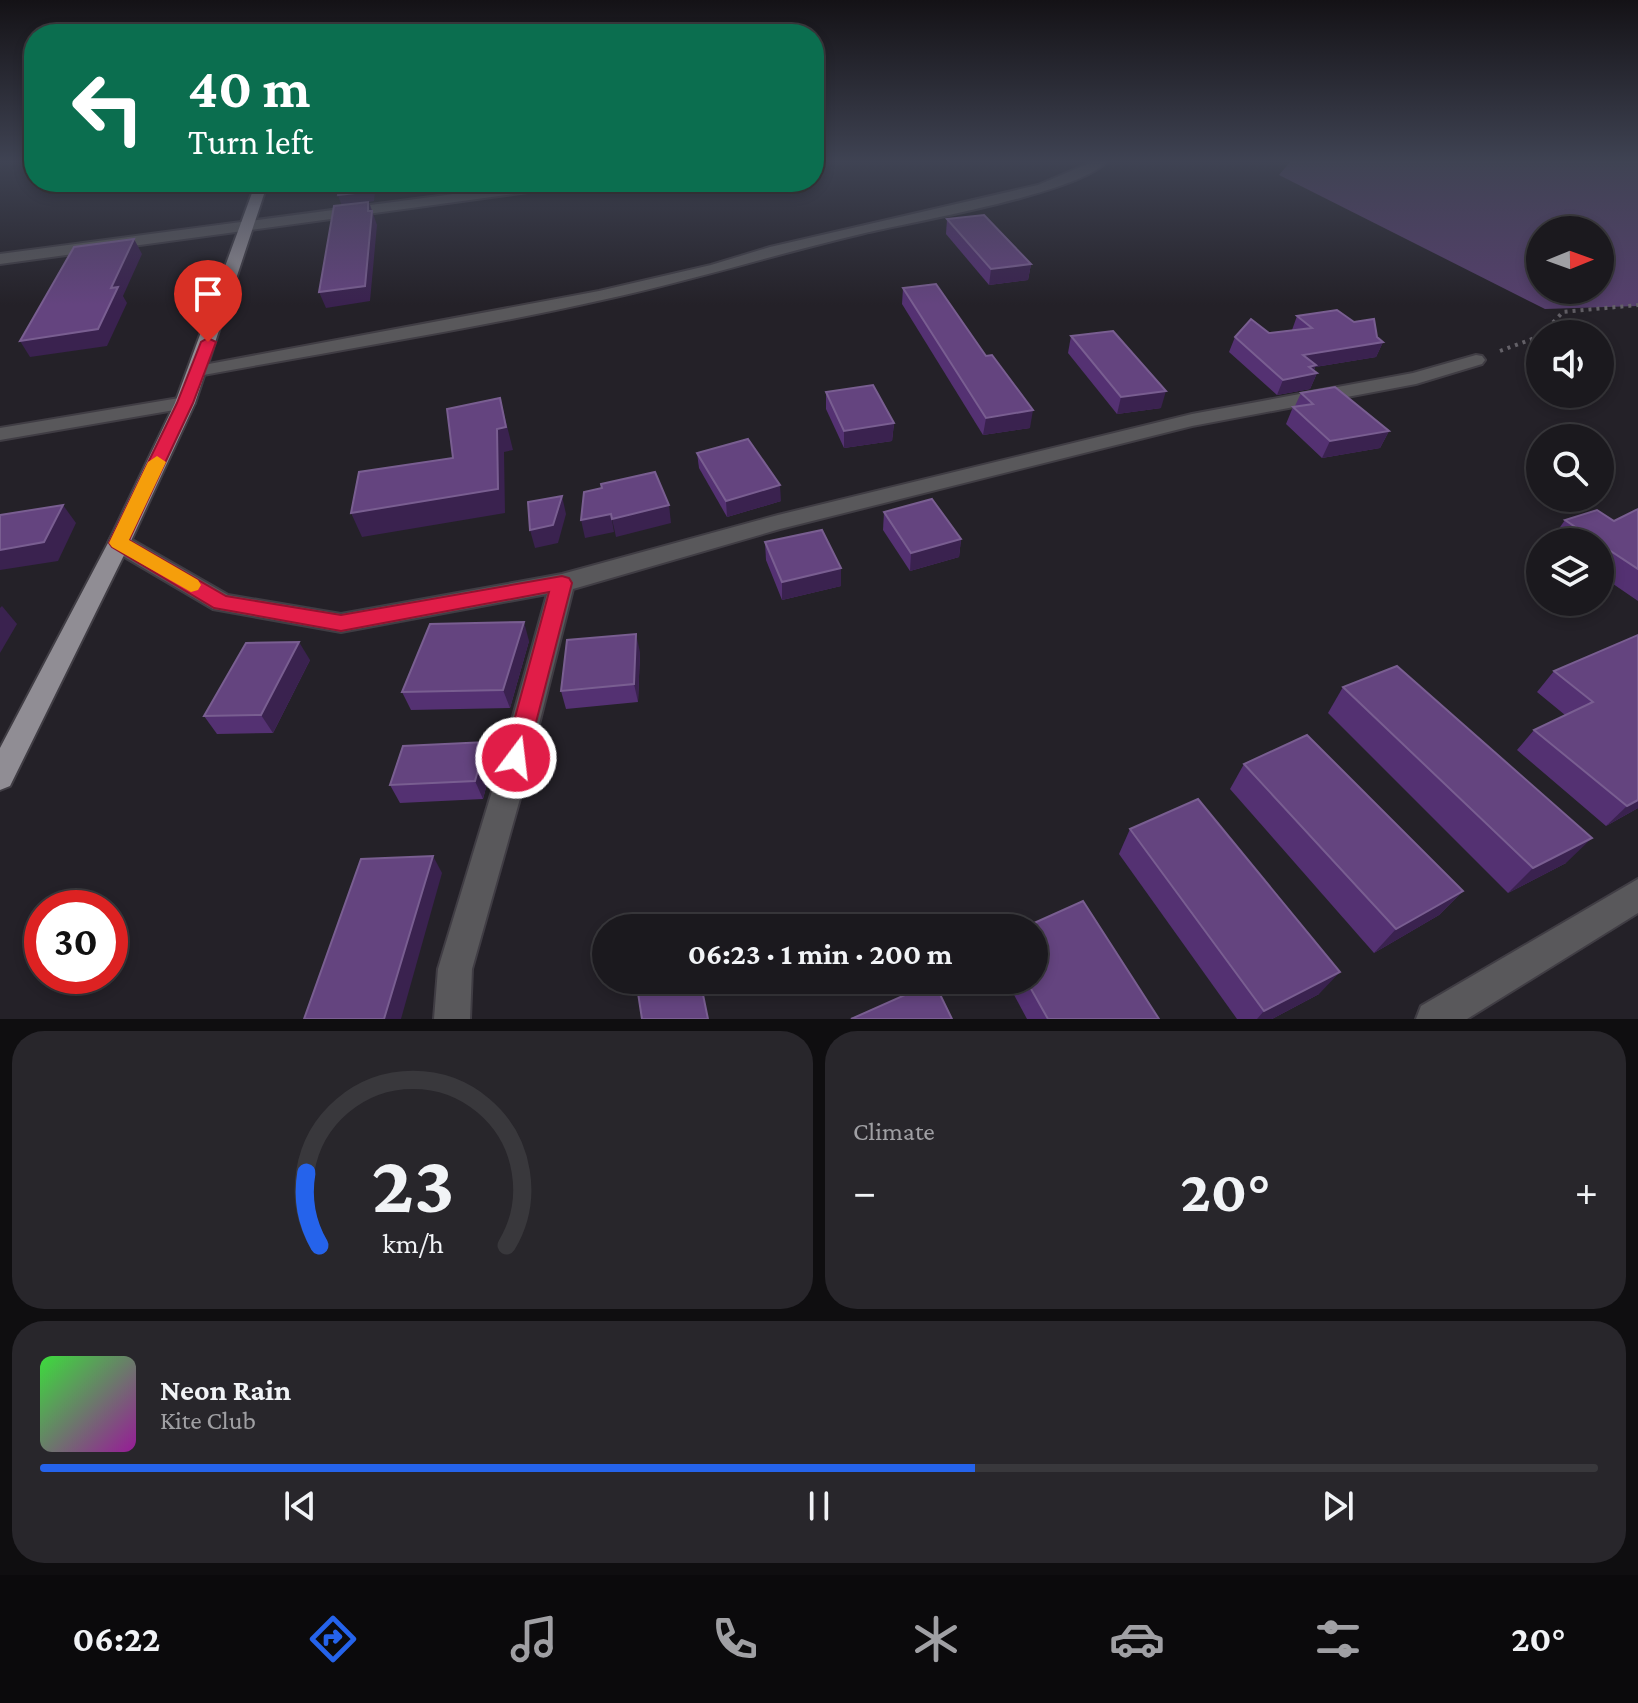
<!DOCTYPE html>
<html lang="en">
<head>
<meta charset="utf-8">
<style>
  :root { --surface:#1b191e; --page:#28262b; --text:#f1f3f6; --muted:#a0a0a4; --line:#39383c; --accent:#2563eb }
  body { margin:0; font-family:"Crimson Pro",serif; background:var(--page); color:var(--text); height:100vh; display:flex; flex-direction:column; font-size:30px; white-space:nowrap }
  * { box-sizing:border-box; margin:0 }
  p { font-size:26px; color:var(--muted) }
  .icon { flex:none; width:44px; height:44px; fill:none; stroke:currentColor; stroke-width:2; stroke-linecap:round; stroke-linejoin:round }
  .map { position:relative; height:1019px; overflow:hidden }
  .panel { display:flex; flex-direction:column; gap:12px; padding:12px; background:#0f0e10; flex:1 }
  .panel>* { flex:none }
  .hud { position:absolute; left:24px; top:24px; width:800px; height:168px; border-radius:32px; box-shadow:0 4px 12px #0003,0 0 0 2px var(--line); background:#0b6e4f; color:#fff; overflow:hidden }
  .needle { width:52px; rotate:89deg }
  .fabs { position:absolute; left:1526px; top:216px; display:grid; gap:16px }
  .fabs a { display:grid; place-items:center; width:88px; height:88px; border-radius:50%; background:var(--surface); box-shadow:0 4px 12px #0003,0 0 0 2px var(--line); font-size:40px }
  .speed { position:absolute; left:24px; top:890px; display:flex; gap:16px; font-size:40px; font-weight:700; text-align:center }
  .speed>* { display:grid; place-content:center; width:104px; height:104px; border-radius:50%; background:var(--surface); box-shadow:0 4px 12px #0003,0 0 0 2px var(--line); line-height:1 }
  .speed .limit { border:12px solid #d22; background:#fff; color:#111 }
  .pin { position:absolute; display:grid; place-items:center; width:68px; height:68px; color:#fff; margin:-82px -34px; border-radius:50% 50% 50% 0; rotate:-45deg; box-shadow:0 0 8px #0007 }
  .pin .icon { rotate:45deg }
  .me { position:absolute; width:88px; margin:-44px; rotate:15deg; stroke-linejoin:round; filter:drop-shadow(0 0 6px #0008) }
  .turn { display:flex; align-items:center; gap:28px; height:168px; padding:0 32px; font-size:36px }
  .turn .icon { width:104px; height:104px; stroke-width:2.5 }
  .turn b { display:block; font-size:56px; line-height:68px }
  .big { font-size:60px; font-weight:700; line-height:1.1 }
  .panel .card { flex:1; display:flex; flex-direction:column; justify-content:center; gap:12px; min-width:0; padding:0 28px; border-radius:32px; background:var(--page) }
  .panel .dial { align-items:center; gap:0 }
  .dial svg { height:208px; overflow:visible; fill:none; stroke:var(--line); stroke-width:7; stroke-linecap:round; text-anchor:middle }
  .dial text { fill:var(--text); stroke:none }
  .song { display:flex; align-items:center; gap:24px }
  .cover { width:96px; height:96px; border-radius:12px; background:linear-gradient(135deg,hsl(120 70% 55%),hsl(300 70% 35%)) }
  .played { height:8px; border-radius:4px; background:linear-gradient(90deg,var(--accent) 60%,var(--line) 60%) }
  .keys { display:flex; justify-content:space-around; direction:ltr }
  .heat { display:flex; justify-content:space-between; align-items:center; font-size:44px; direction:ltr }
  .panel .tiles { flex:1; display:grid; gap:12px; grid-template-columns:1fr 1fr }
  .card:last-child { grid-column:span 2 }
  .trip { position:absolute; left:592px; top:914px; width:456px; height:80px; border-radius:40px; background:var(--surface); box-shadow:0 4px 12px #0003,0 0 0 2px var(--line); font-weight:700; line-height:80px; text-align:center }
  .dock { display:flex; height:128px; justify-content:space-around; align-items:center; background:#0b0a0c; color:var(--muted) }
  .dock .icon { width:56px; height:56px }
  .dock .selected { color:var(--accent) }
  .dock b { font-size:36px; color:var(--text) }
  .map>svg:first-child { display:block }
  .green { fill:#563f6d; fill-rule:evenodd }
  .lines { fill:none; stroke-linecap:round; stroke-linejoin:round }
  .minor-casing { stroke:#403d44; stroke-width:4 }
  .primary-casing { stroke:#403d44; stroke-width:4 }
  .path { stroke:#646168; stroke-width:4; stroke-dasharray:3 5; stroke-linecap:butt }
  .minor { fill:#59585b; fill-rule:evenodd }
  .primary { fill:#908d94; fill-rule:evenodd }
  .wall { fill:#543172 }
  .shaded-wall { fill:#3a224f }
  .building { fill:#64447f; stroke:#795e91; stroke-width:2 }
  .route { fill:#e11d48; stroke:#92132f; stroke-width:2 }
  .slow { fill:#f59e0b }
</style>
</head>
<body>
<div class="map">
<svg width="1638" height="1019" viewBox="0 0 1638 1019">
  <rect width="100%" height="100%" fill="#242128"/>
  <!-- green -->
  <path class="green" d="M1290 162H1638V306L1545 309 1279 175ZM1540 230H1600V290H1540Z"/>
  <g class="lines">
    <defs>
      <g id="minor">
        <path d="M1092 162H1106C1079 193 912 222 865 233 776 254 690 281 602 300 468 330 332 351 198 376L189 371 198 366 599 291 711 265 770 247 1038 185Z"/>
        <polygon points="544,182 579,182 573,186 0,264 0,254"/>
        <polygon points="1476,355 1482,356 1485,360 1482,364 1416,384 1192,426 780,529 573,589 523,788 472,969 470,1019 434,1019 438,969 493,788 547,594 341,632 213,609 111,549 108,543 111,537 127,537 228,595 341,614 562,574 778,515 1192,414 1413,373"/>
        <polygon points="185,397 195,403 192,407 0,440 0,428"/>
        <polygon points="1638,879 1638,913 1467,1019 1416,1019 1421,1006"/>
      </g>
      <polygon id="primary" points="256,182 268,182 195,403 130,543 10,786 0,790 0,748 108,543 175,403"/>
    </defs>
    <!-- minor casing -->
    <use href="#minor" class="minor-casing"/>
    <!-- primary casing -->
    <use href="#primary" class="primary-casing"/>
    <!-- path -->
    <g class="path">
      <polyline points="1542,334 1563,312 1638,305"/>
      <polyline points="1500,351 1540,336"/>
    </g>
    <!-- minor -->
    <use href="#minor" class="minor"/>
    <!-- primary -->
    <use href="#primary" class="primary"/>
  </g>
  <!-- wall -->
  <g class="wall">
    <polygon points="947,219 1031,264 1028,280 989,285 946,234"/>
    <polygon points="903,288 1030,428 983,435 902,304"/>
    <polygon points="1297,316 1377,337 1383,342 1376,357 1315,367 1314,371 1317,373 1310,389 1277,395 1229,352 1235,337 1292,330"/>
    <polygon points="1071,336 1161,408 1117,414 1068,353"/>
    <polygon points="826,392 894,423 892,441 844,448 826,409"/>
    <polygon points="1301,393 1389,431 1380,448 1322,458 1286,424 1293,407 1295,406"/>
    <polygon points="697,453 781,501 727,517 699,468"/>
    <polygon points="1638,509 1638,601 1600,575 1600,542 1553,542 1551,540 1565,520 1614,521"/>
    <polygon points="884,512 961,539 959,557 910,571 883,530"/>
    <polygon points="765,542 841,586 782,600 766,560"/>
    <polygon points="1638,635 1638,808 1606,826 1517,750 1534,730 1565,715 1537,692 1554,671"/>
    <polygon points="529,641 510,708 411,710 402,692"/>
    <polygon points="640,652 638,702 566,709 561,691"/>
    <polygon points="310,660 273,733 217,734 204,716"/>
    <polygon points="1343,687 1566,863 1508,893 1328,713"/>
    <polygon points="493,760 483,799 400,803 390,785"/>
    <polygon points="1244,764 1463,891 1439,915 1374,953 1230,789"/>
    <polygon points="1130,829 1319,994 1272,1019 1237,1019 1119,854"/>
    <polygon points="1006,980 1034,980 1159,1019 1027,1019"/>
  </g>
  <!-- shaded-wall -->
  <g class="shaded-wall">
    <polygon points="376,182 374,201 369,202 377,225 370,301 326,308 319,292 342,206 334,185"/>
    <polygon points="134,239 142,254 123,296 127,303 107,346 30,357 20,341 111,288"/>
    <polygon points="1031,264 1028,280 989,285 991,269"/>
    <polygon points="1383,342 1376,357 1315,367 1312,374 1317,373 1310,389 1277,395 1283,380 1303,355"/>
    <polygon points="1166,391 1161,408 1117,414 1121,397"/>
    <polygon points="500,398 513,450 504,452 505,513 362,537 351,513 498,489 497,429"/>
    <polygon points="1033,410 1030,428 983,435 986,418"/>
    <polygon points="894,423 892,441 844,448 844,431"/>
    <polygon points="1389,431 1380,448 1322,458 1330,441"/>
    <polygon points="780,485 781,501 727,517 726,501"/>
    <polygon points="562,496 566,514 558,543 535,548 530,530"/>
    <polygon points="63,505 76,523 58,561 0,570 0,550"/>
    <polygon points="669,505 671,523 616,537 612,519"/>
    <polygon points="611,514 614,532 585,538 581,520"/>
    <polygon points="961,539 959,557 910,571 911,553"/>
    <polygon points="841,568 841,586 782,600 782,582"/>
    <polygon points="2,606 17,624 0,653 0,608"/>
    <polygon points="524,622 529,641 510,708 503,690"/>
    <polygon points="636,634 640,652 638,702 634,684"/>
    <polygon points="299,642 310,660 273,733 261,715"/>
    <polygon points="486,742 493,760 483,799 475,781"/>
    <polygon points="1638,800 1638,808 1606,826 1627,806"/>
    <polygon points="1592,838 1566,863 1508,893 1533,868"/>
    <polygon points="433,856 442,873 401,1019 384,1019"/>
    <polygon points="1463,891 1439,915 1374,953 1396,929"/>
    <polygon points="1340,972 1319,994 1272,1019 1257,1019 1264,1011"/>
  </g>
  <!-- building -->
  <g class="building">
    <polygon points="335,182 372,182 371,191 338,195 340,185 334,185"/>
    <polygon points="368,202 368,211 372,211 365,286 319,292 334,206"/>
    <polygon points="984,215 1031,264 991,269 947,219"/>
    <polygon points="134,239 111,288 118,287 98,329 20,341 74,247"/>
    <polygon points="936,284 986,356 992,355 1033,410 986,418 903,288"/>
    <polygon points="1337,310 1354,322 1374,319 1377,337 1383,342 1303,355 1316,365 1309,367 1317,373 1283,380 1235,337 1251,319 1269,333 1312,328 1297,316"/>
    <polygon points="1113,331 1166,391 1121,397 1071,336"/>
    <polygon points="873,385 894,423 844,431 826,392"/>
    <polygon points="1335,387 1389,431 1330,441 1293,407 1313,404 1301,393"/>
    <polygon points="500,398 506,427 497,429 498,489 351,513 359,472 453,458 447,409"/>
    <polygon points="748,439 780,485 726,501 697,453"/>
    <polygon points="655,472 669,505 612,519 611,514 581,520 584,492 602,488 601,484"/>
    <polygon points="562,496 553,525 530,530 528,502"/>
    <polygon points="932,499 961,539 911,553 884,512"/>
    <polygon points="63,505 44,542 0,550 0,515"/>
    <polygon points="1638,509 1638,569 1600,544 1600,542 1598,542 1565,520 1597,510 1614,521"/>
    <polygon points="822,530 841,568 782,582 765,542"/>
    <polygon points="524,622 503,690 402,692 430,624"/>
    <polygon points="636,634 634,684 561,691 567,640"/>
    <polygon points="1638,635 1638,800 1627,806 1534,730 1593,702 1554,671"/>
    <polygon points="299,642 261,715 204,716 246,643"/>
    <polygon points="1397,666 1592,838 1533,868 1343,687"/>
    <polygon points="1307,735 1463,891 1396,929 1244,764"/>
    <polygon points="486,742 475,781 390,785 403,746"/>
    <polygon points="1198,799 1340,972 1264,1011 1130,829"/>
    <polygon points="433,856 384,1019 304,1019 361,859"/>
    <polygon points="1083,901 1159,1019 1048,1019 1026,980 1034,980 1034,928 1023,928"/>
    <polygon points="636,980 700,980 708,1019 642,1019"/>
    <polygon points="934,982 952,1019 851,1019"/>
  </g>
  <!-- sky -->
  <linearGradient id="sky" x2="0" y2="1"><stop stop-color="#141216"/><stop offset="0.53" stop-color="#3f4353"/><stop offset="1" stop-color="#3f4353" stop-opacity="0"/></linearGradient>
  <rect width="1638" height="305" fill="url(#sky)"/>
  <!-- route -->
  <polygon class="route" points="208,338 216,342 193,403 129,540 226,596 341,615 562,576 569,578 572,583 525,765 516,769 508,765 504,758 549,592 341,631 214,608 112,547 109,543 177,403 201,342"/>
  <!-- slow -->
  <polygon class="slow" points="157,456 166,462 129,540 198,580 201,585 198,590 191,592 112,547 109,543 148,462"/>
</svg>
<div class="fabs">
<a><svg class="needle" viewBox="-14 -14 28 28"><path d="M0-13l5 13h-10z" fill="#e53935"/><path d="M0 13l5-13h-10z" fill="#a0a0a4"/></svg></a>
<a><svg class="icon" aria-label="sound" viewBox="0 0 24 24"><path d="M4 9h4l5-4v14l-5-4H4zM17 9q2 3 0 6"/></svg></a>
<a><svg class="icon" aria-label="search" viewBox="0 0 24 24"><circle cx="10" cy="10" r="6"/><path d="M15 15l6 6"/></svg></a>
<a><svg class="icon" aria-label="layers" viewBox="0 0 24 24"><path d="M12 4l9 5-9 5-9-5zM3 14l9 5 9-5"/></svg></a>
</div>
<div class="speed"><div class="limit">30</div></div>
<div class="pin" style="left:208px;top:342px;background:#d93025"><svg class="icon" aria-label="arrive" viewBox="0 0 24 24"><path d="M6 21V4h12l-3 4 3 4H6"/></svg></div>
<svg class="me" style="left:516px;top:758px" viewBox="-20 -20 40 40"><circle r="17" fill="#e11d48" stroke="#fff" stroke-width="3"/><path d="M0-11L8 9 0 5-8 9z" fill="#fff"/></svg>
<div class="trip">06:23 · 1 min · 200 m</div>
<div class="hud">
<div class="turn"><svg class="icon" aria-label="left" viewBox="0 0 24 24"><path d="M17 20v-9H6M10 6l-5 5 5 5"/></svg><div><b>40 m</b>Turn left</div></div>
</div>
</div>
<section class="panel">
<div class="tiles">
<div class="card dial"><svg viewBox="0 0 100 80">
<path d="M14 69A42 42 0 1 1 86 69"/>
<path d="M14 69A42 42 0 0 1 9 41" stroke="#2563eb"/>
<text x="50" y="56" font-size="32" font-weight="700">23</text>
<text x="50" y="72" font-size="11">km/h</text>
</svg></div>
<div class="card"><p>Climate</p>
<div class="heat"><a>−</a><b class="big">20°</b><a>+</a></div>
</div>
<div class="card">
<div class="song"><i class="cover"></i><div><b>Neon Rain</b><p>Kite Club</p></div></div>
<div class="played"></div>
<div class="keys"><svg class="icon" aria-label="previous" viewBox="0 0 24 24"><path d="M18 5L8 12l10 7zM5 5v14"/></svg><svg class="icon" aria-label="pause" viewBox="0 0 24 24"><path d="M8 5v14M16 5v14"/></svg><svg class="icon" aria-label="next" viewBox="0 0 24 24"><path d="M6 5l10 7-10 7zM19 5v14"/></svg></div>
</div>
</div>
</section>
<nav class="dock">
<b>06:22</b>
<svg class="icon selected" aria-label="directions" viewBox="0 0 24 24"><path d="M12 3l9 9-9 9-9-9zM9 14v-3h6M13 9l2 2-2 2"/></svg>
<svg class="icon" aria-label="music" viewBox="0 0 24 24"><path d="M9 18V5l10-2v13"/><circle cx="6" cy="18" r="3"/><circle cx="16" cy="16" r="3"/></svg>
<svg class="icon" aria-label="phone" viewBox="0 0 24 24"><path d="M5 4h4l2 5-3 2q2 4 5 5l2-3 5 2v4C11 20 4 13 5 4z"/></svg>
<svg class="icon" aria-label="climate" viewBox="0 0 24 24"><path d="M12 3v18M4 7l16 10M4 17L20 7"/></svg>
<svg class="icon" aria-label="car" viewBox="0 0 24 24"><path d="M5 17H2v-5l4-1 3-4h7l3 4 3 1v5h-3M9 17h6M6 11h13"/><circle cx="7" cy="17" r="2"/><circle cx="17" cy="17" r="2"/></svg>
<svg class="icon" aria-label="filters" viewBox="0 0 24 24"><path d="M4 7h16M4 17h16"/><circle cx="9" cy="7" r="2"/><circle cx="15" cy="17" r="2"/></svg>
<b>20°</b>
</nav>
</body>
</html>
